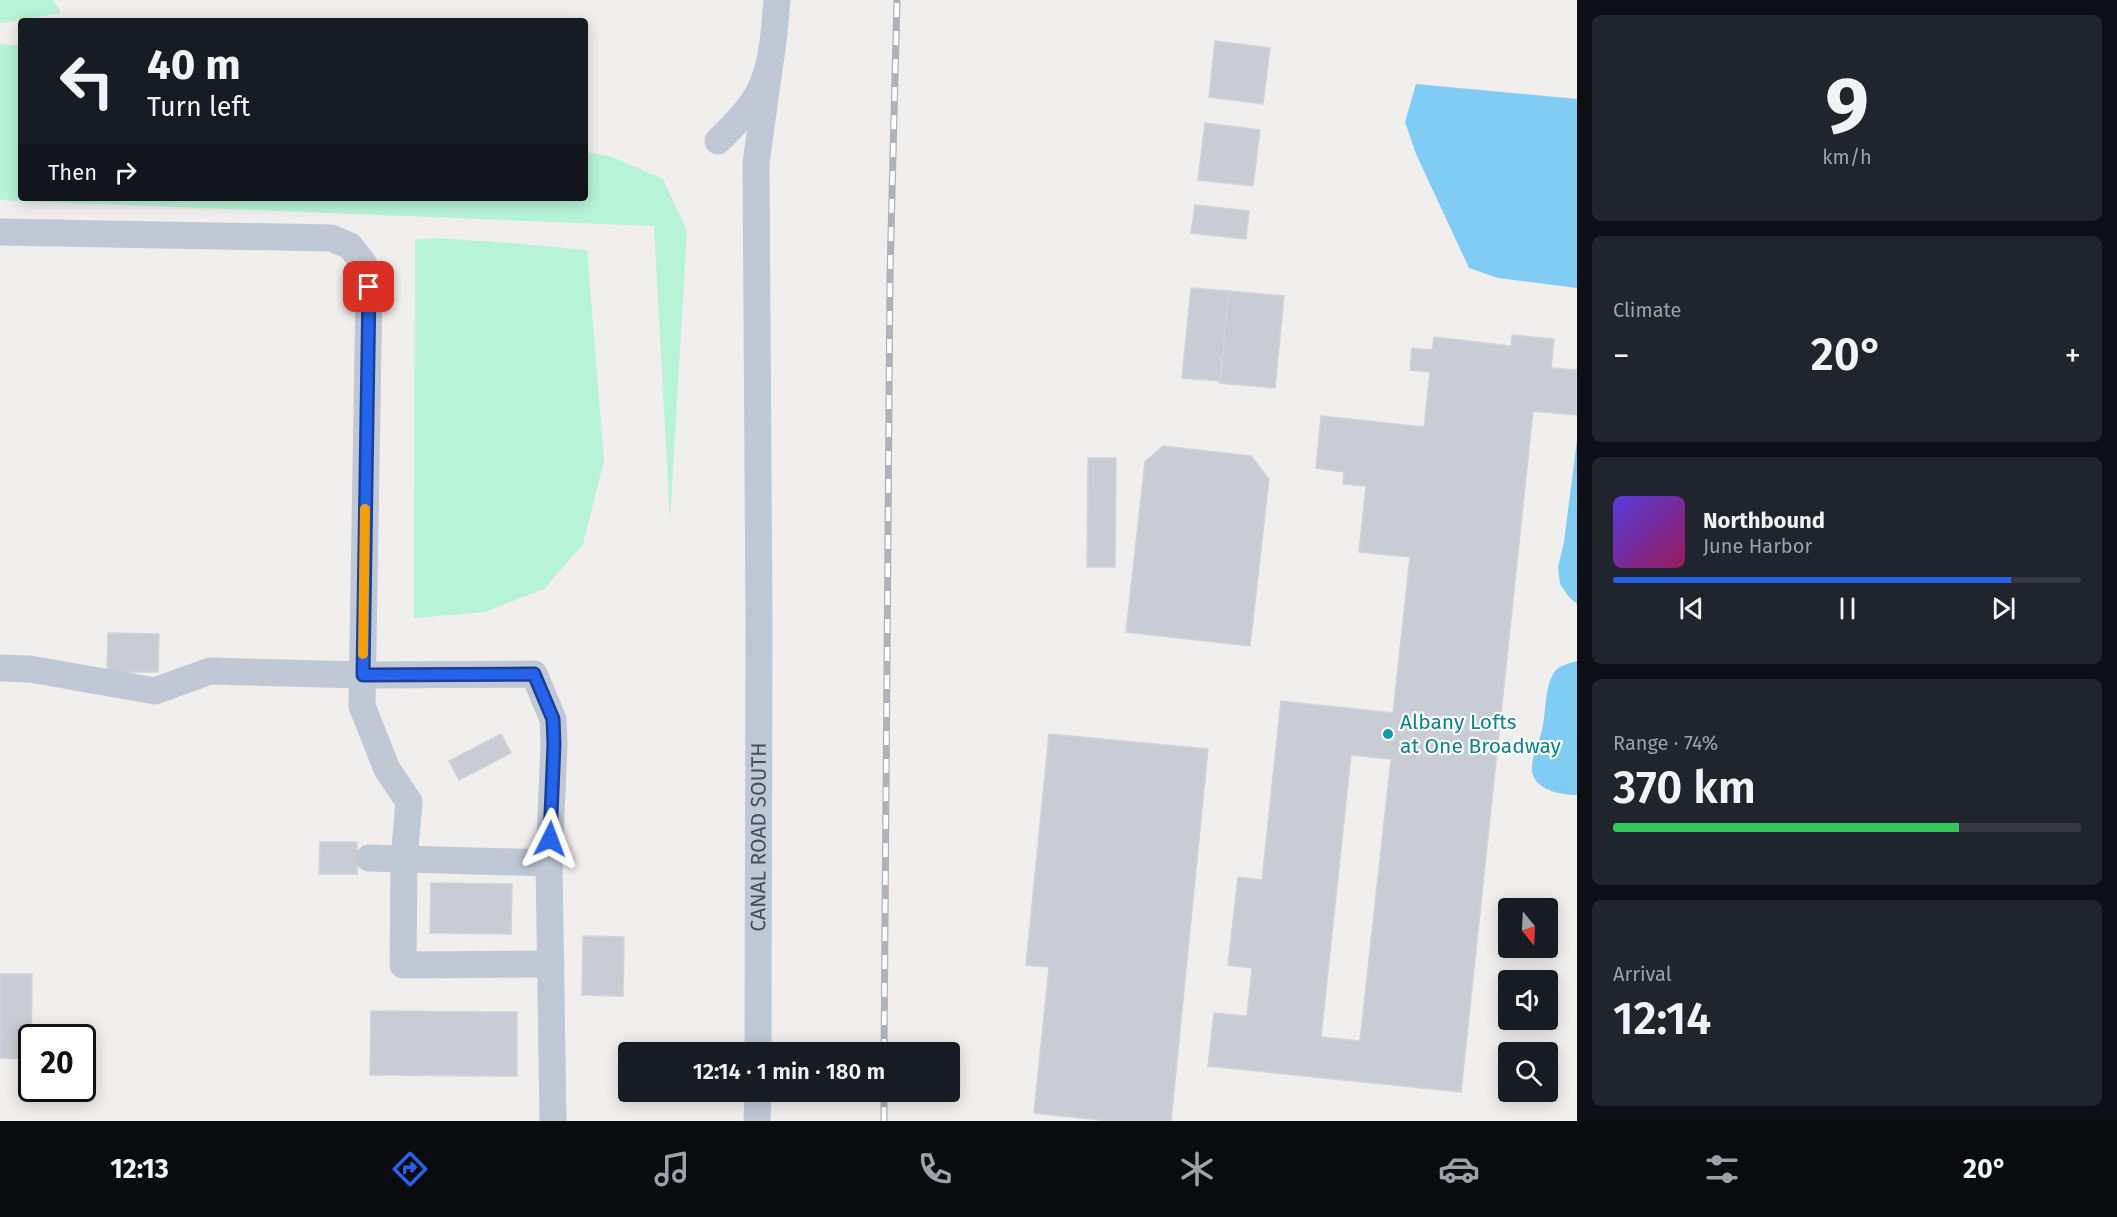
<!DOCTYPE html>
<html lang="en">
<head>
<meta charset="utf-8">
<style>
  :root { --surface:#171b24; --page:#20242c; --text:#f1f3f6; --muted:#9ea1a6; --line:#363941; --accent:#2563eb }
  body { margin:0; font-family:"Fira Sans",sans-serif; background:var(--page); color:var(--text); height:100vh; display:flex; flex-direction:column; font-size:22px; white-space:nowrap }
  * { box-sizing:border-box; margin:0 }
  p { font-size:20px; color:var(--muted) }
  .icon { flex:none; width:33px; height:33px; fill:none; stroke:currentColor; stroke-width:2; stroke-linecap:round; stroke-linejoin:round }
  .map { position:relative; flex:1; overflow:hidden }
  .side { display:flex; flex-direction:column; gap:15px; padding:15px; background:#0d0f14; width:540px }
  .side>* { flex:none }
  .guide { position:absolute; left:18px; top:18px; width:570px; height:183px; border-radius:6px; box-shadow:0 3px 15px #0003; background:#171b24; color:var(--text); overflow:hidden }
  .needle { width:39px; rotate:162deg }
  .fabs { position:absolute; left:1498px; top:898px; display:grid; gap:12px }
  .fabs a { display:grid; place-items:center; width:60px; height:60px; border-radius:6px; background:var(--surface); box-shadow:0 3px 15px #0003; font-size:30px }
  .speed { position:absolute; left:18px; top:1024px; display:flex; gap:12px; font-size:30px; font-weight:700; text-align:center }
  .speed>* { display:grid; place-content:center; width:78px; height:78px; border-radius:50%; background:var(--surface); box-shadow:0 3px 15px #0003; line-height:1 }
  .speed .limit { border:3px solid #111; border-radius:9px; background:#fff; color:#111 }
  .pin { position:absolute; display:grid; place-items:center; width:51px; height:51px; color:#fff; margin:-26px; border-radius:12px; box-shadow:0 3px 9px #0006 }
  .me { position:absolute; width:66px; margin:-33px; rotate:3deg; stroke-linejoin:round; filter:drop-shadow(0 0 4px #0008) }
  .turn { display:flex; align-items:center; gap:21px; height:126px; padding:0 30px; font-size:27px }
  .turn .icon { width:78px; height:78px; stroke-width:2.5 }
  .turn b { display:block; font-size:42px; line-height:51px }
  .then { display:flex; align-items:center; height:57px; padding:0 30px; background:#0003; gap:12px; font-size:22px }
  .big { font-size:45px; font-weight:600; line-height:1.1 }
  .side .widget { flex:1; display:flex; flex-direction:column; justify-content:center; gap:9px; min-width:0; padding:0 21px; border-radius:9px; background:var(--page) }
  .side .dial { align-items:center; gap:0 }
  .dial b { font-size:78px; line-height:1 }
  .song { display:flex; align-items:center; gap:18px }
  .cover { width:72px; height:72px; border-radius:9px; background:linear-gradient(135deg,hsl(250 70% 55%),hsl(330 70% 35%)) }
  .played { height:6px; border-radius:3px; background:linear-gradient(90deg,var(--accent) 85%,var(--line) 85%) }
  .keys { display:flex; justify-content:space-around; direction:ltr }
  .heat { display:flex; justify-content:space-between; align-items:center; font-size:33px; direction:ltr }
  .charge { height:9px; border-radius:4px; background:linear-gradient(90deg,#34c759 74%,var(--line) 0) }
  .trip { position:absolute; left:618px; top:1042px; width:342px; height:60px; border-radius:6px; background:var(--surface); box-shadow:0 3px 15px #0003; font-weight:600; line-height:60px; text-align:center }
  .tab-bar { display:flex; height:96px; justify-content:space-around; align-items:center; background:#090b0e; color:var(--muted) }
  .tab-bar .icon { width:42px; height:42px }
  .tab-bar .active { color:var(--accent) }
  .tab-bar b { font-size:27px; color:var(--text) }
  main { display:flex; flex:1; min-height:0 }
  .map>svg:first-child { display:block }
  .green { fill:#b7f3d7 }
  .water { fill:#80ccf5 }
  .building { fill:#c9ccd4; stroke:#d1d3da; stroke-width:1.5; fill-rule:evenodd }
  .lines { fill:none; stroke-linecap:round; stroke-linejoin:round }
  .minor { stroke:#c0c8d5; stroke-width:27 }
  .rail-casing { stroke:#afb2b9; stroke-width:7 }
  .rail { stroke:#fff; stroke-width:4.5; stroke-dasharray:14; stroke-linecap:butt }
  .route-casing { stroke:#184099; stroke-width:15 }
  .route { stroke:#2563eb; stroke-width:10 }
  .slow { stroke:#f59e0b; stroke-width:10 }
  .culture-dot { fill:#0f9aa8; stroke:#fff; stroke-width:2 }
  .labels { text-anchor:middle; stroke-width:4.5; stroke-linejoin:round; paint-order:stroke }
  .culture-label { font-size:21px; fill:#0d838f; stroke:#fff; text-anchor:start }
  .street-label { font-size:21px; fill:#444e5d; stroke:#fff }
</style>
</head>
<body>
<main>
<div class="map">
<svg width="1577" height="1121" viewBox="0 0 1577 1121">
  <rect width="100%" height="100%" fill="#f1eeee"/>
  <!-- green -->
  <g class="green">
    <polygon points="0,0 53,0 61,13 0,23"/>
    <polygon points="0,44 21,46 21,198 585,198 585,152 610,156 663,179 687,231 670,520 654,226 0,200"/>
    <polygon points="435,238 511,243 587,250 604,461 583,544 544,589 485,612 414,618 415,240"/>
  </g>
  <!-- water -->
  <g class="water">
    <polygon points="1416,84 1577,99 1577,288 1498,278 1469,268 1416,154 1405,122"/>
    <polygon points="1577,440 1577,604 1569,597 1560,584 1558,567 1564,542"/>
    <path d="M1577 661V795C1559 795 1530 789 1532 766 1533 751 1541 739 1543 725 1546 709 1545 683 1556 670 1561 665 1570 663 1577 661Z"/>
  </g>
  <!-- building -->
  <g class="building">
    <polygon points="1215,41 1270,48 1263,104 1209,97"/>
    <polygon points="1205,123 1260,130 1253,186 1198,180"/>
    <polygon points="1195,205 1249,211 1246,239 1191,233"/>
    <polygon points="1191,288 1229,291 1220,381 1182,378"/>
    <polygon points="1229,291 1284,296 1275,388 1220,383"/>
    <path d="M1512 335 1554 339 1551 368 1577 370V415L1533 411 1461 1092 1208 1066 1214 1013 1247 1016 1252 968 1228 965 1238 877 1262 880 1281 701 1393 713 1410 557 1359 552 1366 486 1343 484 1344 472 1316 468 1321 416 1424 427 1430 372 1410 370 1412 348 1432 350 1434 337 1511 346ZM1351 755 1391 759 1360 1041 1321 1037Z"/>
    <polygon points="1163,446 1251,456 1269,479 1250,646 1126,632 1145,462"/>
    <polygon points="1088,458 1116,458 1115,567 1087,567"/>
    <polygon points="108,633 159,634 158,672 107,672"/>
    <polygon points="501,734 511,753 459,780 449,761"/>
    <polygon points="1049,734 1208,749 1171,1121 1110,1121 1034,1113 1049,967 1026,965"/>
    <polygon points="320,842 357,842 357,874 319,874"/>
    <polygon points="431,883 512,884 511,934 430,933"/>
    <polygon points="583,936 624,937 623,996 582,995"/>
    <polygon points="0,974 32,974 31,1059 0,1058"/>
    <polygon points="371,1011 517,1012 517,1076 370,1075"/>
  </g>
  <g class="lines">
    <!-- minor -->
    <g class="minor">
      <path d="M718 141C731 128 745 115 755 99 773 71 774 33 777 0"/>
      <polyline points="0,232 331,238 350,246 364,264 369,287 362,706 387,769 409,802 404,859 403,965 551,964"/>
      <polyline points="0,668 30,669 155,691 210,671 363,675 534,674 553,719 554,744 549,863 553,1121"/>
      <polyline points="369,858 549,863"/>
      <path id="s1" d="M758 1053 759 622 756 163 772 48"/>
      <polyline points="757,1121 758,1092"/>
    </g>
    <defs>
      <g id="rail">
        <polyline points="884,1053 890,274 897,0"/>
        <polyline points="884,1121 884,1092"/>
      </g>
    </defs>
    <!-- rail casing -->
    <use href="#rail" class="rail-casing"/>
    <!-- rail -->
    <use href="#rail" class="rail"/>
  </g>
  <g class="lines">
    <defs>
      <polyline id="route" points="369,287 363,675 534,674 553,719 554,744 550,839"/>
    </defs>
    <!-- route casing -->
    <use href="#route" class="route-casing"/>
    <!-- route -->
    <use href="#route" class="route"/>
    <!-- slow -->
    <polyline class="slow" points="363,654 365,509"/>
  </g>
  <!-- markers -->
  <circle class="culture-dot" cx="1388" cy="734" r="6"/>
  <g class="labels">
    <!-- culture labels -->
    <g class="culture-label">
      <text x="1400" y="729">Albany Lofts<tspan x="1400" dy="24">at One Broadway</tspan></text>
    </g>
    <!-- street labels -->
    <g class="street-label">
      <text dy="7" stroke="none"><textPath href="#s1" startOffset="216">CANAL ROAD SOUTH</textPath></text>
    </g>
  </g>
</svg>
<div class="fabs">
<a><svg class="needle" viewBox="-14 -14 28 28"><path d="M0-13l5 13h-10z" fill="#e53935"/><path d="M0 13l5-13h-10z" fill="#9ea1a6"/></svg></a>
<a><svg class="icon" aria-label="sound" viewBox="0 0 24 24"><path d="M4 9h4l5-4v14l-5-4H4zM17 9q2 3 0 6"/></svg></a>
<a><svg class="icon" aria-label="search" viewBox="0 0 24 24"><circle cx="10" cy="10" r="6"/><path d="M15 15l6 6"/></svg></a>
</div>
<div class="speed"><div class="limit">20</div></div>
<div class="pin" style="left:369px;top:287px;background:#d93025"><svg class="icon" aria-label="arrive" viewBox="0 0 24 24"><path d="M6 21V4h12l-3 4 3 4H6"/></svg></div>
<svg class="me" style="left:550px;top:839px" viewBox="-20 -20 40 40"><path d="M0-17L14 15 0 8-14 15z" fill="#2563eb" stroke="#fff" stroke-width="4"/></svg>
<div class="trip">12:14 · 1 min · 180 m</div>
<div class="guide">
<div class="turn"><svg class="icon" aria-label="left" viewBox="0 0 24 24"><path d="M17 20v-9H6M10 6l-5 5 5 5"/></svg><div><b>40 m</b>Turn left</div></div>
<div class="then">Then<svg class="icon" aria-label="right" viewBox="0 0 24 24"><path d="M7 20v-9h11M14 6l5 5-5 5"/></svg></div>
</div>
</div>
<section class="side">
<div class="widget dial"><b>9</b><p>km/h</p></div>
<div class="widget"><p>Climate</p>
<div class="heat"><a>−</a><b class="big">20°</b><a>+</a></div>
</div>
<div class="widget">
<div class="song"><i class="cover"></i><div><b>Northbound</b><p>June Harbor</p></div></div>
<div class="played"></div>
<div class="keys"><svg class="icon" aria-label="previous" viewBox="0 0 24 24"><path d="M18 5L8 12l10 7zM5 5v14"/></svg><svg class="icon" aria-label="pause" viewBox="0 0 24 24"><path d="M8 5v14M16 5v14"/></svg><svg class="icon" aria-label="next" viewBox="0 0 24 24"><path d="M6 5l10 7-10 7zM19 5v14"/></svg></div>
</div>
<div class="widget"><p>Range · 74%</p><b class="big">370 km</b><div class="charge"></div></div>
<div class="widget"><p>Arrival</p><b class="big">12:14</b></div>
</section>
</main>
<nav class="tab-bar">
<b>12:13</b>
<svg class="icon active" aria-label="directions" viewBox="0 0 24 24"><path d="M12 3l9 9-9 9-9-9zM9 14v-3h6M13 9l2 2-2 2"/></svg>
<svg class="icon" aria-label="music" viewBox="0 0 24 24"><path d="M9 18V5l10-2v13"/><circle cx="6" cy="18" r="3"/><circle cx="16" cy="16" r="3"/></svg>
<svg class="icon" aria-label="phone" viewBox="0 0 24 24"><path d="M5 4h4l2 5-3 2q2 4 5 5l2-3 5 2v4C11 20 4 13 5 4z"/></svg>
<svg class="icon" aria-label="climate" viewBox="0 0 24 24"><path d="M12 3v18M4 7l16 10M4 17L20 7"/></svg>
<svg class="icon" aria-label="car" viewBox="0 0 24 24"><path d="M5 17H2v-5l4-1 3-4h7l3 4 3 1v5h-3M9 17h6M6 11h13"/><circle cx="7" cy="17" r="2"/><circle cx="17" cy="17" r="2"/></svg>
<svg class="icon" aria-label="filters" viewBox="0 0 24 24"><path d="M4 7h16M4 17h16"/><circle cx="9" cy="7" r="2"/><circle cx="15" cy="17" r="2"/></svg>
<b>20°</b>
</nav>
</body>
</html>
